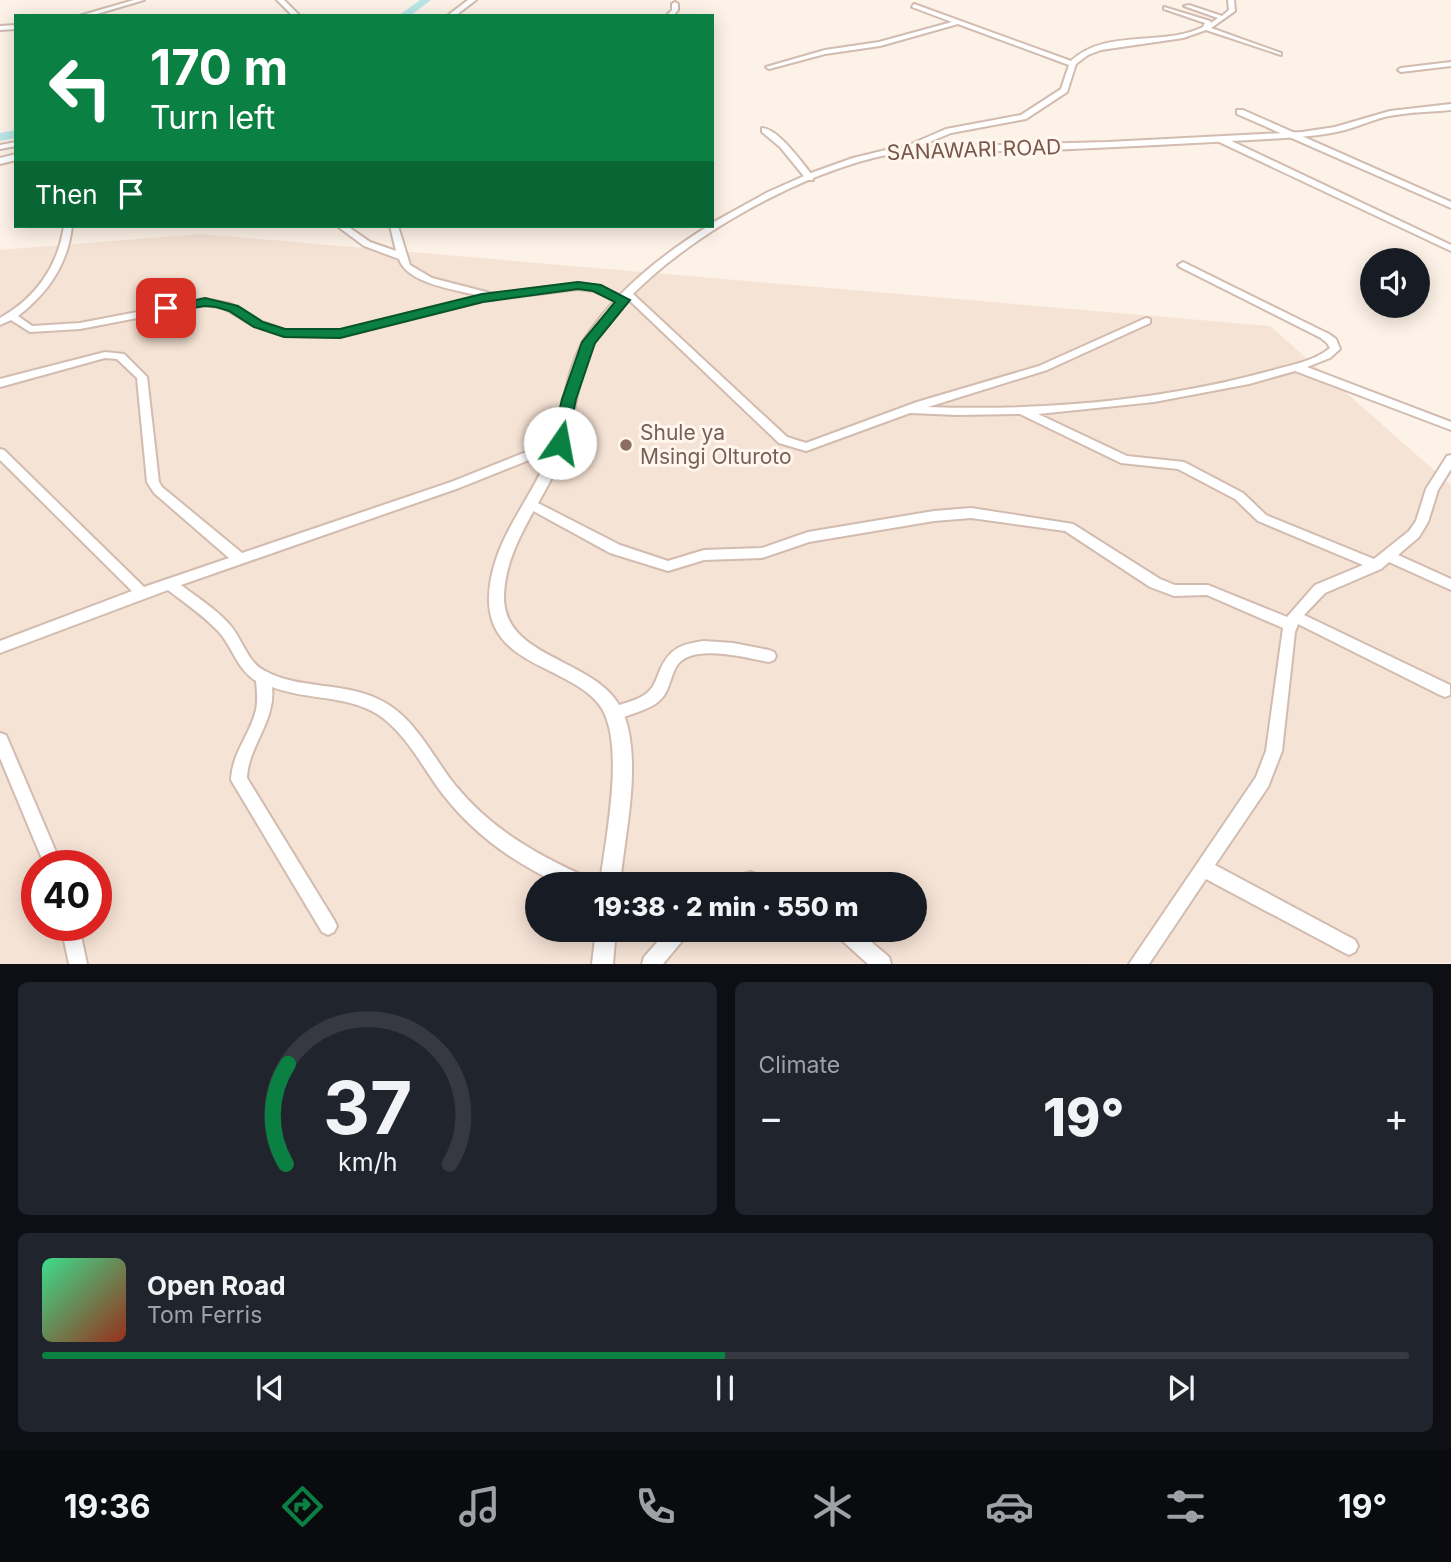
<!DOCTYPE html>
<html lang="en">
<head>
<meta charset="utf-8">
<style>
  :root { --surface:#171b24; --page:#20242c; --text:#f1f3f6; --muted:#9ea1a6; --line:#363941; --accent:#0b8043 }
  body { margin:0; font-family:Inter,sans-serif; background:var(--page); color:var(--text); height:100vh; display:flex; flex-direction:column; font-size:26px; white-space:nowrap }
  * { box-sizing:border-box; margin:0 }
  p { font-size:23px; color:var(--muted) }
  .icon { flex:none; width:38px; height:38px; fill:none; stroke:currentColor; stroke-width:2; stroke-linecap:round; stroke-linejoin:round }
  .map { position:relative; height:964px; overflow:hidden }
  .sheet { display:flex; flex-direction:column; gap:18px; padding:18px; background:#0d0f14; flex:1 }
  .sheet>* { flex:none }
  .top-card { position:absolute; left:14px; top:14px; width:700px; height:214px; border-radius:0px; box-shadow:0 4px 18px #0003; background:#0b8043; color:#fff; overflow:hidden }
  .fabs { position:absolute; left:1360px; top:248px; display:grid; gap:14px }
  .fabs a { display:grid; place-items:center; width:70px; height:70px; border-radius:50%; background:var(--surface); box-shadow:0 4px 18px #0003; font-size:35px }
  .speed { position:absolute; left:21px; top:850px; display:flex; gap:14px; font-size:35px; font-weight:700; text-align:center }
  .speed>* { display:grid; place-content:center; width:91px; height:91px; border-radius:50%; background:var(--surface); box-shadow:0 4px 18px #0003; line-height:1 }
  .speed .limit { border:10px solid #d22; background:#fff; color:#111 }
  .pin { position:absolute; display:grid; place-items:center; width:60px; height:60px; color:#fff; margin:-30px; border-radius:14px; box-shadow:0 4px 10px #0006 }
  .me { position:absolute; width:77px; margin:-38px; rotate:12deg; stroke-linejoin:round; filter:drop-shadow(0 0 5px #0008) }
  .turn { display:flex; align-items:center; gap:24px; height:147px; padding:0 21px; font-size:32px }
  .turn .icon { width:91px; height:91px; stroke-width:2.5 }
  .turn b { display:block; font-size:49px; line-height:60px }
  .then { display:flex; align-items:center; height:66px; padding:0 21px; background:#0003; gap:14px; font-size:26px }
  .big { font-size:52px; font-weight:800; line-height:1.1 }
  .sheet .widget { flex:1; display:flex; flex-direction:column; justify-content:center; gap:10px; min-width:0; padding:0 24px; border-radius:10px; background:var(--page) }
  .sheet .dial { align-items:center; gap:0 }
  .dial svg { height:182px; overflow:visible; fill:none; stroke:var(--line); stroke-width:7; stroke-linecap:round; text-anchor:middle }
  .dial text { fill:var(--text); stroke:none }
  .song { display:flex; align-items:center; gap:21px }
  .cover { width:84px; height:84px; border-radius:10px; background:linear-gradient(135deg,hsl(150 70% 55%),hsl(10 70% 35%)) }
  .played { height:7px; border-radius:4px; background:linear-gradient(90deg,var(--accent) 50%,var(--line) 50%) }
  .keys { display:flex; justify-content:space-around; direction:ltr }
  .heat { display:flex; justify-content:space-between; align-items:center; font-size:38px; direction:ltr }
  .sheet .tiles { flex:1; display:grid; gap:18px; grid-template-columns:1fr 1fr }
  .widget:last-child { grid-column:span 2 }
  .trip { position:absolute; left:525px; top:872px; width:402px; height:70px; border-radius:35px; background:var(--surface); box-shadow:0 4px 18px #0003; font-weight:800; line-height:70px; text-align:center }
  .tabs { display:flex; height:112px; justify-content:space-around; align-items:center; background:#090b0e; color:var(--muted) }
  .tabs .icon { width:49px; height:49px }
  .tabs .on { color:var(--accent) }
  .tabs b { font-size:32px; color:var(--text) }
  .map>svg:first-child { display:block }
  .residential { fill:#f5e3d5; fill-rule:evenodd }
  .lines { fill:none; stroke-linecap:round; stroke-linejoin:round }
  .river { fill:#bae5e7; fill-rule:evenodd }
  .minor-casing { stroke:#d2bbaf; stroke-width:4 }
  .tertiary-casing { stroke:#d2bbaf; stroke-width:4 }
  .minor { fill:#fff; fill-rule:evenodd }
  .tertiary { fill:#fff; fill-rule:evenodd }
  .route { fill:#0b8043; stroke:#07532c; stroke-width:2 }
  .education-dot { fill:#8d6e63; stroke:#fff7ee; stroke-width:2.5 }
  .labels { text-anchor:middle; stroke-width:6; stroke-linejoin:round; paint-order:stroke }
  .street-label { font-size:21px; fill:#78564a; stroke:#fff7ee }
  .education-label { font-size:21px; fill:#785e54; stroke:#fff7ee; text-anchor:start }
</style>
</head>
<body>
<div class="map">
<svg width="1451" height="964" viewBox="0 0 1451 964">
  <rect width="100%" height="100%" fill="#fdf2e7"/>
  <!-- residential -->
  <path class="residential" d="M201 234 1270 326 1451 485V963L0 964V250ZM37 866H96V926H37ZM537 884H915V929H537Z"/>
  <g class="lines">
    <!-- river -->
    <g class="river">
      <polygon points="420,0 431,0 410,16 398,16"/>
      <polygon points="16,130 16,138 0,141 0,133"/>
    </g>
    <defs>
      <g id="minor">
        <polygon points="134,0 144,0 90,16 79,16"/>
        <polygon points="277,0 284,0 300,16 293,16"/>
        <path d="M1228 0H1234L1235 11 1211 28 1281 53V55L1206 30 1183 38 1101 50 1088 55 1076 64 1067 92 1026 119 951 133 905 152H902V148L946 129 1021 115 1061 89 1069 65 958 24 880 46 825 54 769 69 766 67 825 50 879 42 952 22 912 7 914 4 1071 61C1106 28 1163 47 1203 27L1205 23 1164 9V7L1210 21 1211 23 1218 18 1184 6 1189 5 1222 16 1229 10Z"/>
        <polygon points="675,2 678,4 678,10 673,16 666,16 672,10 672,4"/>
        <polygon points="16,25 16,29 0,30 0,26"/>
        <polygon points="1451,62 1451,66 1401,72 1398,70 1401,68"/>
        <polygon points="1237,110 1243,110 1451,202 1451,208 1237,114"/>
        <path d="M762 128C779 129 802 163 813 176V180H807L780 147 762 132Z"/>
        <polygon points="1217,137 1223,137 1451,245 1451,251 1217,141"/>
        <polygon points="16,142 16,146 0,149 0,145"/>
        <path d="M64 226H72C68 264 48 293 18 316L32 326 80 323 205 299 231 304 262 322 285 330 340 331 481 296C457 290 407 284 399 259L364 246 337 226H347L370 242 396 251 390 226H398L410 265 432 278 494 294 578 283 599 286 626 298 624 295 626 293H632L787 437 806 443 917 402 1039 366 1146 318 1150 319V323L1047 370 928 407C1042 411 1160 401 1270 371 1290 365 1313 362 1330 348L1327 343 1321 338 1180 267 1178 265 1183 262 1329 334 1336 339 1340 349 1330 358 1307 367 1451 422V430L1295 371 1249 384 1154 402 1038 414 1127 456 1184 462 1243 493 1266 515 1374 559 1409 531 1416 521 1426 489 1447 456 1451 455V469L1438 490 1428 522 1419 537 1398 555 1451 579V590L1389 562 1381 569 1325 593 1304 615 1450 685V695L1445 697 1440 695 1298 624 1295 632 1282 751 1268 787 1215 865 1355 940 1358 946 1355 952 1349 955 1343 952 1206 879 1149 964H1129L1256 777 1266 751 1283 628 1207 595 1174 596 1150 587 1065 531 971 518 934 521 809 542 762 558 704 560 668 571 610 553 526 507 524 504 526 501H534L620 545 668 561 704 550 762 548 808 532 934 511 971 508 1073 524 1160 579 1175 585H1208L1287 617 1315 585 1363 565 1258 521 1235 499 1178 469 1121 463 1020 414 957 415 910 413 806 451 779 443 627 298V302L623 303 594 291 578 289 483 301 340 337 284 336 254 326 224 308 205 305 80 329 30 332 11 320 0 325V318C36 298 58 266 64 226Z"/>
        <path d="M105 352 124 354 147 377 159 482 162 487 242 553 451 482 556 440H564L566 443 564 446 459 488 181 585C198 598 216 609 230 625 243 640 247 662 265 671 306 693 355 678 396 710 421 730 435 760 455 785 491 829 538 856 589 878L592 884C582 884 569 886 560 883 550 880 540 874 531 869 493 848 461 820 436 785 420 762 406 736 383 718 351 694 308 701 272 687 276 721 248 746 247 778L334 920 337 926 334 932 328 935 322 932 231 780C232 753 250 735 256 710 258 700 257 691 256 681 237 669 233 648 219 632 204 616 185 603 168 590L0 653V641L132 591 0 460V449L4 450 144 587 229 558 154 493 147 482 137 378 117 359 105 358 0 387V379Z"/>
        <path d="M704 641 733 643 769 650 774 652 776 656 774 660 769 662C746 658 690 642 676 667 670 678 669 693 659 701 651 709 626 716 614 720L609 718 606 713 609 708C621 704 642 700 650 690 655 685 657 677 660 670 670 648 681 644 704 641Z"/>
        <polygon points="0,733 6,735 62,866 45,866 0,758"/>
        <polygon points="751,872 767,878 770,884 727,884 730,878"/>
        <polygon points="61,926 79,926 87,964 69,964"/>
        <polygon points="669,929 690,929 687,935 663,964 642,964 644,957"/>
        <polygon points="833,929 856,929 889,957 891,964 868,964 836,935"/>
      </g>
      <g id="tertiary">
        <polygon points="468,0 476,0 455,16 447,16"/>
        <path d="M1451 104V110C1431 112 1410 112 1389 116 1374 119 1360 126 1345 130 1325 135 1304 137 1284 138 1196 143 1108 148 1021 151 980 152 937 147 897 153 800 169 653 252 599 335 576 370 577 415 563 453 545 501 506 542 504 595 502 662 603 657 624 715 642 763 625 833 620 884H600C605 840 628 736 597 702 584 687 565 679 548 670 527 660 502 647 493 623 486 604 489 584 494 566 505 525 536 491 550 451 565 412 564 366 590 331 621 287 664 254 708 226H712V223L768 192 811 173 853 158 894 148 1108 142 1302 132 1335 127 1390 111Z"/>
        <polygon points="16,154 16,160 0,164 0,158"/>
        <polygon points="596,929 616,929 613,964 592,964"/>
      </g>
    </defs>
    <!-- minor casing -->
    <use href="#minor" class="minor-casing"/>
    <!-- tertiary casing -->
    <use href="#tertiary" class="tertiary-casing"/>
    <!-- minor -->
    <use href="#minor" class="minor"/>
    <!-- tertiary -->
    <use href="#tertiary" class="tertiary"/>
  </g>
  <!-- route -->
  <polygon class="route" points="578,282 601,285 630,300 595,343 576,399 567,443 560,448 552,443 562,399 582,342 615,302 593,291 578,289 483,302 340,338 284,337 254,327 229,311 216,307 205,306 166,312 159,308 205,298 238,306 263,322 285,329 340,329 482,294"/>
  <!-- markers -->
  <circle class="education-dot" cx="626" cy="445" r="7"/>
  <g class="labels">
    <!-- street labels -->
    <g class="street-label">
      <text transform="translate(974 150) rotate(-2)" y="7">SANAWARI ROAD</text>
    </g>
    <!-- education labels -->
    <g class="education-label">
      <text x="640" y="440">Shule ya<tspan x="640" dy="24">Msingi Olturoto</tspan></text>
    </g>
  </g>
</svg>
<div class="fabs">
<a><svg class="icon" aria-label="sound" viewBox="0 0 24 24"><path d="M4 9h4l5-4v14l-5-4H4zM17 9q2 3 0 6"/></svg></a>
</div>
<div class="speed"><div class="limit">40</div></div>
<div class="pin" style="left:166px;top:308px;background:#d93025"><svg class="icon" aria-label="arrive" viewBox="0 0 24 24"><path d="M6 21V4h12l-3 4 3 4H6"/></svg></div>
<svg class="me" style="left:560px;top:443px" viewBox="-20 -20 40 40"><circle r="19" fill="#fff"/><path d="M0-13L10 11 0 6-10 11z" fill="#0b8043"/></svg>
<div class="trip">19:38 · 2 min · 550 m</div>
<div class="top-card">
<div class="turn"><svg class="icon" aria-label="left" viewBox="0 0 24 24"><path d="M17 20v-9H6M10 6l-5 5 5 5"/></svg><div><b>170 m</b>Turn left</div></div>
<div class="then">Then<svg class="icon" aria-label="arrive" viewBox="0 0 24 24"><path d="M6 21V4h12l-3 4 3 4H6"/></svg></div>
</div>
</div>
<section class="sheet">
<div class="tiles">
<div class="widget dial"><svg viewBox="0 0 100 80">
<path d="M14 69A42 42 0 1 1 86 69"/>
<path d="M14 69A42 42 0 0 1 15 25" stroke="#0b8043"/>
<text x="50" y="56" font-size="32" font-weight="700">37</text>
<text x="50" y="72" font-size="11">km/h</text>
</svg></div>
<div class="widget"><p>Climate</p>
<div class="heat"><a>−</a><b class="big">19°</b><a>+</a></div>
</div>
<div class="widget">
<div class="song"><i class="cover"></i><div><b>Open Road</b><p>Tom Ferris</p></div></div>
<div class="played"></div>
<div class="keys"><svg class="icon" aria-label="previous" viewBox="0 0 24 24"><path d="M18 5L8 12l10 7zM5 5v14"/></svg><svg class="icon" aria-label="pause" viewBox="0 0 24 24"><path d="M8 5v14M16 5v14"/></svg><svg class="icon" aria-label="next" viewBox="0 0 24 24"><path d="M6 5l10 7-10 7zM19 5v14"/></svg></div>
</div>
</div>
</section>
<nav class="tabs">
<b>19:36</b>
<svg class="icon on" aria-label="directions" viewBox="0 0 24 24"><path d="M12 3l9 9-9 9-9-9zM9 14v-3h6M13 9l2 2-2 2"/></svg>
<svg class="icon" aria-label="music" viewBox="0 0 24 24"><path d="M9 18V5l10-2v13"/><circle cx="6" cy="18" r="3"/><circle cx="16" cy="16" r="3"/></svg>
<svg class="icon" aria-label="phone" viewBox="0 0 24 24"><path d="M5 4h4l2 5-3 2q2 4 5 5l2-3 5 2v4C11 20 4 13 5 4z"/></svg>
<svg class="icon" aria-label="climate" viewBox="0 0 24 24"><path d="M12 3v18M4 7l16 10M4 17L20 7"/></svg>
<svg class="icon" aria-label="car" viewBox="0 0 24 24"><path d="M5 17H2v-5l4-1 3-4h7l3 4 3 1v5h-3M9 17h6M6 11h13"/><circle cx="7" cy="17" r="2"/><circle cx="17" cy="17" r="2"/></svg>
<svg class="icon" aria-label="filters" viewBox="0 0 24 24"><path d="M4 7h16M4 17h16"/><circle cx="9" cy="7" r="2"/><circle cx="15" cy="17" r="2"/></svg>
<b>19°</b>
</nav>
</body>
</html>
